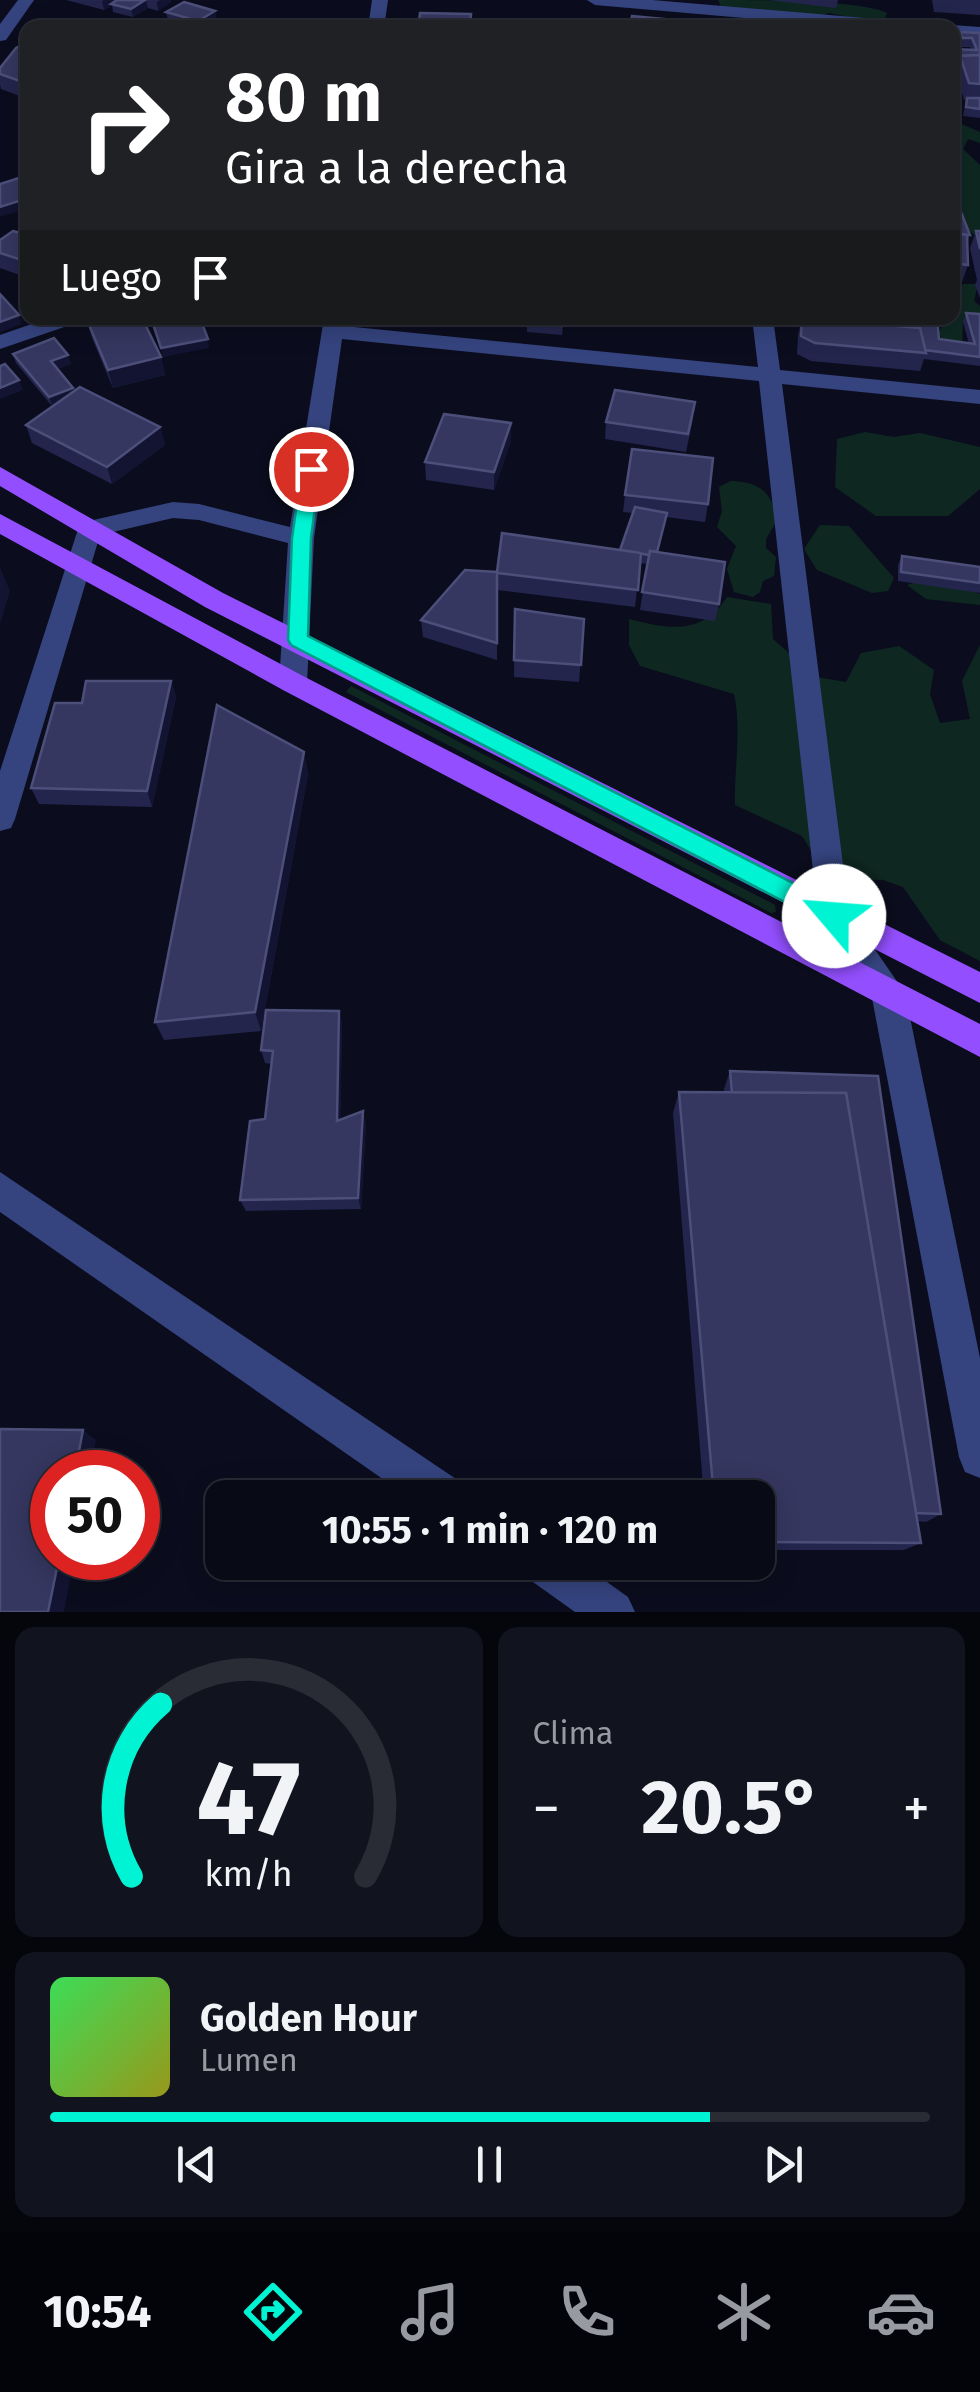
<!DOCTYPE html>
<html lang="es">
<head>
<meta charset="utf-8">
<style>
  :root { --surface:#080a16; --page:#11131f; --text:#f1f3f6; --muted:#989aa1; --line:#292b35; --accent:#00f3d2 }
  body { margin:0; font-family:"Fira Sans",sans-serif; background:var(--page); color:var(--text); height:100vh; display:flex; flex-direction:column; font-size:38px; white-space:nowrap }
  * { box-sizing:border-box; margin:0 }
  p { font-size:32px; color:var(--muted) }
  .icon { flex:none; width:55px; height:55px; fill:none; stroke:currentColor; stroke-width:2; stroke-linecap:round; stroke-linejoin:round }
  .map { position:relative; height:1612px; overflow:hidden }
  .details { display:flex; flex-direction:column; gap:15px; padding:15px; background:#04060c; flex:1 }
  .details>* { flex:none }
  .guide { position:absolute; left:20px; top:20px; width:940px; height:305px; border-radius:20px; box-shadow:0 5px 25px #0003,0 0 0 2px var(--line); background:#202124; color:#fff; overflow:hidden }
  .speed { position:absolute; left:30px; top:1450px; display:flex; gap:20px; font-size:50px; font-weight:700; text-align:center }
  .speed>* { display:grid; place-content:center; width:130px; height:130px; border-radius:50%; background:var(--surface); box-shadow:0 5px 25px #0003,0 0 0 2px var(--line); line-height:1 }
  .speed .limit { border:15px solid #d22; background:#fff; color:#111 }
  .pin { position:absolute; display:grid; place-items:center; width:85px; height:85px; color:#fff; margin:-42px; border:5px solid #fff; border-radius:50%; box-shadow:0 2px 10px #0007 }
  .me { position:absolute; width:110px; margin:-55px; rotate:297deg; stroke-linejoin:round; filter:drop-shadow(0 0 8px #0008) }
  .turn { display:flex; align-items:center; gap:35px; height:210px; padding:0 40px; font-size:45px }
  .turn .icon { width:130px; height:130px; stroke-width:2.5 }
  .turn b { display:block; font-size:70px; line-height:85px }
  .then { display:flex; align-items:center; height:95px; padding:0 40px; background:#0003; gap:20px; font-size:38px }
  .big { font-size:75px; font-weight:700; line-height:1.1 }
  .details .tile { flex:1; display:flex; flex-direction:column; justify-content:center; gap:15px; min-width:0; padding:0 35px; border-radius:20px; background:var(--page) }
  .details .dial { align-items:center; gap:0 }
  .dial svg { height:260px; overflow:visible; fill:none; stroke:var(--line); stroke-width:7; stroke-linecap:round; text-anchor:middle }
  .dial text { fill:var(--text); stroke:none }
  .song { display:flex; align-items:center; gap:30px }
  .cover { width:120px; height:120px; border-radius:15px; background:linear-gradient(135deg,hsl(130 70% 55%),hsl(60 70% 35%)) }
  .played { height:10px; border-radius:5px; background:linear-gradient(90deg,var(--accent) 75%,var(--line) 75%) }
  .keys { display:flex; justify-content:space-around; direction:ltr }
  .heat { display:flex; justify-content:space-between; align-items:center; font-size:55px; direction:ltr }
  .details .tiles { flex:1; display:grid; gap:15px; grid-template-columns:1fr 1fr }
  .tile:last-child { grid-column:span 2 }
  .trip { position:absolute; left:205px; top:1480px; width:570px; height:100px; border-radius:20px; background:var(--surface); box-shadow:0 5px 25px #0003,0 0 0 2px var(--line); font-weight:700; line-height:100px; text-align:center }
  .tab-bar { display:flex; height:160px; justify-content:space-around; align-items:center; background:#030409; color:var(--muted) }
  .tab-bar .icon { width:70px; height:70px }
  .tab-bar .active { color:var(--accent) }
  .tab-bar b { font-size:45px; color:var(--text) }
  .map>svg:first-child { display:block }
  .green { fill:#0e2821 }
  .lines { fill:none; stroke-linecap:round; stroke-linejoin:round }
  .minor { fill:#35447f; fill-rule:evenodd }
  .major { fill:#934fff; fill-rule:evenodd }
  .wall { fill:#23254d }
  .shaded-wall { fill:#121432 }
  .building { fill:#353760; stroke:#4c4f79; stroke-width:2.5 }
  .route { fill:#00f3d2; stroke:#009e88; stroke-width:2.5 }
</style>
</head>
<body>
<div class="map">
<svg width="980" height="1612" viewBox="0 0 980 1612">
  <rect width="100%" height="100%" fill="#0b0d1e"/>
  <!-- green -->
  <g class="green">
    <path d="M718 0C754 0 863 0 887 13L885 19 873 22 829 13 798 24 782 25 723 11Z"/>
    <path d="M952 120 980 132V143L968 139 963 149 980 165V239C968 233 966 222 953 217Z"/>
    <polygon points="963,284 978,284 974,301 980,306 980,321 963,321 962,348 942,341 939,333 943,323 956,315 954,300"/>
    <polygon points="865,432 894,437 920,433 980,447 980,489 948,516 876,516 835,487 837,439"/>
    <path d="M731 481C760 482 771 492 778 519L766 539V548L776 557 774 576 763 581 760 592 753 597 734 592 727 569 736 546 717 527 722 511 719 487Z"/>
    <polygon points="820,525 849,526 894,578 888,591 872,593 817,570 804,549"/>
    <polygon points="916,582 949,584 980,594 980,605 926,599 907,585"/>
    <path d="M727 597 771 604 773 639 816 677 846 682 861 653 899 646 934 670 930 694 940 723 970 719 962 681 980 645V961L940 940 903 887 883 880 851 879 821 866 802 836 735 805C734 768 742 730 734 694L640 666 629 645V619C668 629 702 636 727 597Z"/>
    <polygon points="351,686 775,905 776,912 771,913 346,692"/>
  </g>
  <g class="lines">
    <!-- minor -->
    <g class="minor">
      <polygon points="18,0 34,0 6,40 0,41 0,24"/>
      <polygon points="372,0 388,0 384,28 368,28"/>
      <polygon points="587,0 652,0 923,23 931,28 859,28 595,5"/>
      <polygon points="952,25 980,27 980,37 952,35 952,28 945,28"/>
      <polygon points="49,318 79,318 76,323 0,349 0,335"/>
      <polygon points="324,318 344,318 344,326 758,367 752,318 773,318 780,370 980,390 980,404 782,384 849,912 905,993 980,1358 980,1478 965,1472 959,1457 872,998 818,916 759,381 342,339 314,538 307,683 303,690 293,693 283,690 279,683 288,543 199,520 173,518 100,535 15,819 11,828 0,831 0,771 80,523 173,502 199,504 290,527"/>
      <polygon points="0,1172 462,1483 468,1498 410,1498 0,1212"/>
      <polygon points="520,1562 579,1562 628,1597 635,1612 575,1612 526,1577"/>
    </g>
    <!-- major -->
    <g class="major">
      <polygon points="0,467 223,593 980,972 980,1003 205,607 0,486"/>
      <polygon points="0,514 303,676 980,1024 980,1057 283,690 0,534"/>
    </g>
  </g>
  <!-- wall -->
  <g class="wall">
    <polygon points="66,0 171,0 171,2 158,11 148,8 133,17 113,12 112,5 104,10"/>
    <polygon points="769,0 838,0 836,8"/>
    <polygon points="932,0 980,0 980,15 934,12"/>
    <polygon points="215,11 216,20 207,26 191,28 168,20 166,12"/>
    <polygon points="960,32 980,33 980,118 963,116 966,100 964,100 956,70 952,70 952,49 971,50 970,47 960,47 958,41"/>
    <polygon points="28,42 28,99 1,89 0,85 0,68"/>
    <polygon points="952,83 960,106 957,115 952,115"/>
    <polygon points="952,211 970,235 967,244 968,265 962,282 952,281"/>
    <polygon points="976,231 980,231 980,298 975,285 977,280 970,248"/>
    <polygon points="28,235 28,278 0,268 0,240"/>
    <polygon points="966,313 980,314 980,366 924,359 920,371 811,361 797,354 798,335 802,318 867,323 868,318 937,318 939,339 969,344 963,322"/>
    <polygon points="527,318 564,318 562,335 527,332"/>
    <polygon points="87,320 161,357 165,375 113,388 92,338"/>
    <polygon points="13,354 71,364 57,369 74,391 160,427 165,445 112,484 32,443 26,425 52,406 16,363"/>
    <polygon points="693,419 686,452 605,439 606,422"/>
    <polygon points="511,441 494,490 426,480 425,462"/>
    <polygon points="625,495 708,504 705,522 666,517 658,552 719,604 715,621 640,610 647,564 640,563 635,607 497,590 497,660 423,637 421,620 497,572 620,550 633,513 623,512"/>
    <polygon points="902,556 980,567 980,593 898,581 898,565"/>
    <polygon points="515,609 584,619 579,682 514,677"/>
    <polygon points="171,681 176,697 152,807 39,804 31,788 82,703"/>
    <polygon points="304,752 308,774 261,1031 164,1040 155,1022"/>
    <polygon points="339,1011 342,1024 340,1120 366,1123 361,1209 246,1211 240,1200 265,1119 272,1064 265,1063 261,1050"/>
    <polygon points="730,1071 941,1514 926,1522 917,1521 921,1543 904,1550 758,1550 758,1498 704,1498 673,1113 679,1092 724,1092 724,1089"/>
  </g>
  <!-- shaded-wall -->
  <g class="shaded-wall">
    <polygon points="104,0 120,0 104,10 102,1"/>
    <polygon points="146,0 148,8 133,17 131,9"/>
    <polygon points="160,0 171,0 171,2 158,11 157,2"/>
    <polygon points="215,11 216,20 204,28 199,28 198,21"/>
    <polygon points="28,198 28,208 0,217 0,207"/>
    <polygon points="19,315 22,324 0,332 0,322"/>
    <polygon points="208,339 209,348 163,357 161,348"/>
    <polygon points="68,355 71,364 54,371 51,361"/>
    <polygon points="161,357 165,375 113,388 108,370"/>
    <polygon points="19,380 23,390 0,399 0,388"/>
    <polygon points="73,388 76,397 52,406 49,397"/>
    <polygon points="511,423 511,441 494,490 494,472"/>
    <polygon points="160,427 165,445 112,484 107,467"/>
    <polygon points="0,567 10,591 0,624"/>
    <polygon points="171,681 176,697 152,807 147,791"/>
    <polygon points="304,752 308,774 261,1031 255,1012"/>
    <polygon points="339,1011 342,1024 340,1134 337,1121"/>
    <polygon points="363,1111 366,1123 361,1209 358,1198"/>
    <polygon points="83,1430 96,1440 90,1472 75,1472"/>
    <polygon points="59,1558 74,1558 64,1612 48,1612"/>
  </g>
  <!-- building -->
  <g class="building">
    <polygon points="117,0 145,0 131,9 111,4"/>
    <polygon points="184,2 215,11 198,21 166,12"/>
    <polygon points="420,13 471,14 470,28 418,28"/>
    <polygon points="632,16 676,20 674,28 629,28"/>
    <polygon points="587,22 614,24 614,28 586,28"/>
    <polygon points="198,23 212,28 191,28"/>
    <polygon points="960,32 980,33 980,55 960,56 959,61 952,61 952,49 977,50 972,38 962,38"/>
    <polygon points="28,42 28,84 0,74 0,68 16,48"/>
    <polygon points="980,55 980,84 969,83 960,56"/>
    <polygon points="952,83 960,106 952,106"/>
    <polygon points="967,98 980,98 980,109 966,107"/>
    <polygon points="28,175 28,198 0,207 0,184"/>
    <polygon points="952,211 961,212 970,235 952,233"/>
    <polygon points="13,231 28,235 28,262 0,253 0,240"/>
    <polygon points="976,231 980,231 980,249"/>
    <polygon points="952,233 967,235 968,265 952,263"/>
    <polygon points="0,294 19,315 0,322"/>
    <polygon points="966,313 980,314 980,357 925,350 920,328 869,323 869,318 937,318 939,339 975,344"/>
    <polygon points="98,318 142,318 161,357 108,370 87,320"/>
    <polygon points="151,318 200,318 208,339 161,348"/>
    <polygon points="528,318 551,318 564,319 562,326 527,323"/>
    <polygon points="802,318 920,328 926,353 815,343 801,336"/>
    <polygon points="54,338 68,355 51,361 73,388 49,397 13,354"/>
    <polygon points="5,364 19,380 0,388 0,366"/>
    <polygon points="80,387 160,427 107,467 26,425"/>
    <polygon points="615,390 695,402 688,434 606,422"/>
    <polygon points="444,414 511,423 494,472 425,462"/>
    <polygon points="632,449 713,458 708,504 625,495"/>
    <polygon points="635,507 667,513 657,552 650,551 649,555 620,550"/>
    <polygon points="502,533 641,553 638,590 497,573 497,643 421,620 465,570 497,572"/>
    <polygon points="650,551 725,562 719,604 642,592"/>
    <polygon points="902,556 980,567 980,583 901,572"/>
    <polygon points="515,609 584,619 581,665 514,660"/>
    <polygon points="86,681 171,681 147,791 31,788 55,703 82,703"/>
    <polygon points="217,705 304,752 255,1012 155,1022"/>
    <polygon points="266,1010 339,1011 337,1121 363,1111 358,1198 240,1200 250,1121 265,1119 273,1051 261,1050"/>
    <polygon points="730,1071 878,1076 941,1514 916,1513 846,1093 732,1093"/>
    <polygon points="679,1092 846,1093 921,1543 758,1542 758,1498 714,1498"/>
    <polygon points="0,1429 83,1430 75,1472 52,1472 52,1558 59,1558 48,1612 0,1612"/>
  </g>
  <!-- route -->
  <polygon class="route" points="311,463 320,469 311,538 308,636 842,908 846,916 842,923 834,926 825,923 291,645 288,640 292,538 302,469"/>
</svg>
<div class="speed"><div class="limit">50</div></div>
<div class="pin" style="left:311px;top:469px;background:#d93025"><svg class="icon" aria-label="arrive" viewBox="0 0 24 24"><path d="M6 21V4h12l-3 4 3 4H6"/></svg></div>
<svg class="me" style="left:834px;top:916px" viewBox="-20 -20 40 40"><circle r="19" fill="#fff"/><path d="M0-13L10 11 0 6-10 11z" fill="#00f3d2"/></svg>
<div class="trip">10:55 · 1 min · 120 m</div>
<div class="guide">
<div class="turn"><svg class="icon" aria-label="right" viewBox="0 0 24 24"><path d="M7 20v-9h11M14 6l5 5-5 5"/></svg><div><b>80 m</b>Gira a la derecha</div></div>
<div class="then">Luego<svg class="icon" aria-label="arrive" viewBox="0 0 24 24"><path d="M6 21V4h12l-3 4 3 4H6"/></svg></div>
</div>
</div>
<section class="details">
<div class="tiles">
<div class="tile dial"><svg viewBox="0 0 100 80">
<path d="M14 69A42 42 0 1 1 86 69"/>
<path d="M14 69A42 42 0 0 1 23 16" stroke="#00f3d2"/>
<text x="50" y="56" font-size="32" font-weight="700">47</text>
<text x="50" y="72" font-size="11">km/h</text>
</svg></div>
<div class="tile"><p>Clima</p>
<div class="heat"><a>−</a><b class="big">20.5°</b><a>+</a></div>
</div>
<div class="tile">
<div class="song"><i class="cover"></i><div><b>Golden Hour</b><p>Lumen</p></div></div>
<div class="played"></div>
<div class="keys"><svg class="icon" aria-label="previous" viewBox="0 0 24 24"><path d="M18 5L8 12l10 7zM5 5v14"/></svg><svg class="icon" aria-label="pause" viewBox="0 0 24 24"><path d="M8 5v14M16 5v14"/></svg><svg class="icon" aria-label="next" viewBox="0 0 24 24"><path d="M6 5l10 7-10 7zM19 5v14"/></svg></div>
</div>
</div>
</section>
<nav class="tab-bar">
<b>10:54</b>
<svg class="icon active" aria-label="directions" viewBox="0 0 24 24"><path d="M12 3l9 9-9 9-9-9zM9 14v-3h6M13 9l2 2-2 2"/></svg>
<svg class="icon" aria-label="music" viewBox="0 0 24 24"><path d="M9 18V5l10-2v13"/><circle cx="6" cy="18" r="3"/><circle cx="16" cy="16" r="3"/></svg>
<svg class="icon" aria-label="phone" viewBox="0 0 24 24"><path d="M5 4h4l2 5-3 2q2 4 5 5l2-3 5 2v4C11 20 4 13 5 4z"/></svg>
<svg class="icon" aria-label="climate" viewBox="0 0 24 24"><path d="M12 3v18M4 7l16 10M4 17L20 7"/></svg>
<svg class="icon" aria-label="car" viewBox="0 0 24 24"><path d="M5 17H2v-5l4-1 3-4h7l3 4 3 1v5h-3M9 17h6M6 11h13"/><circle cx="7" cy="17" r="2"/><circle cx="17" cy="17" r="2"/></svg>
</nav>
</body>
</html>
